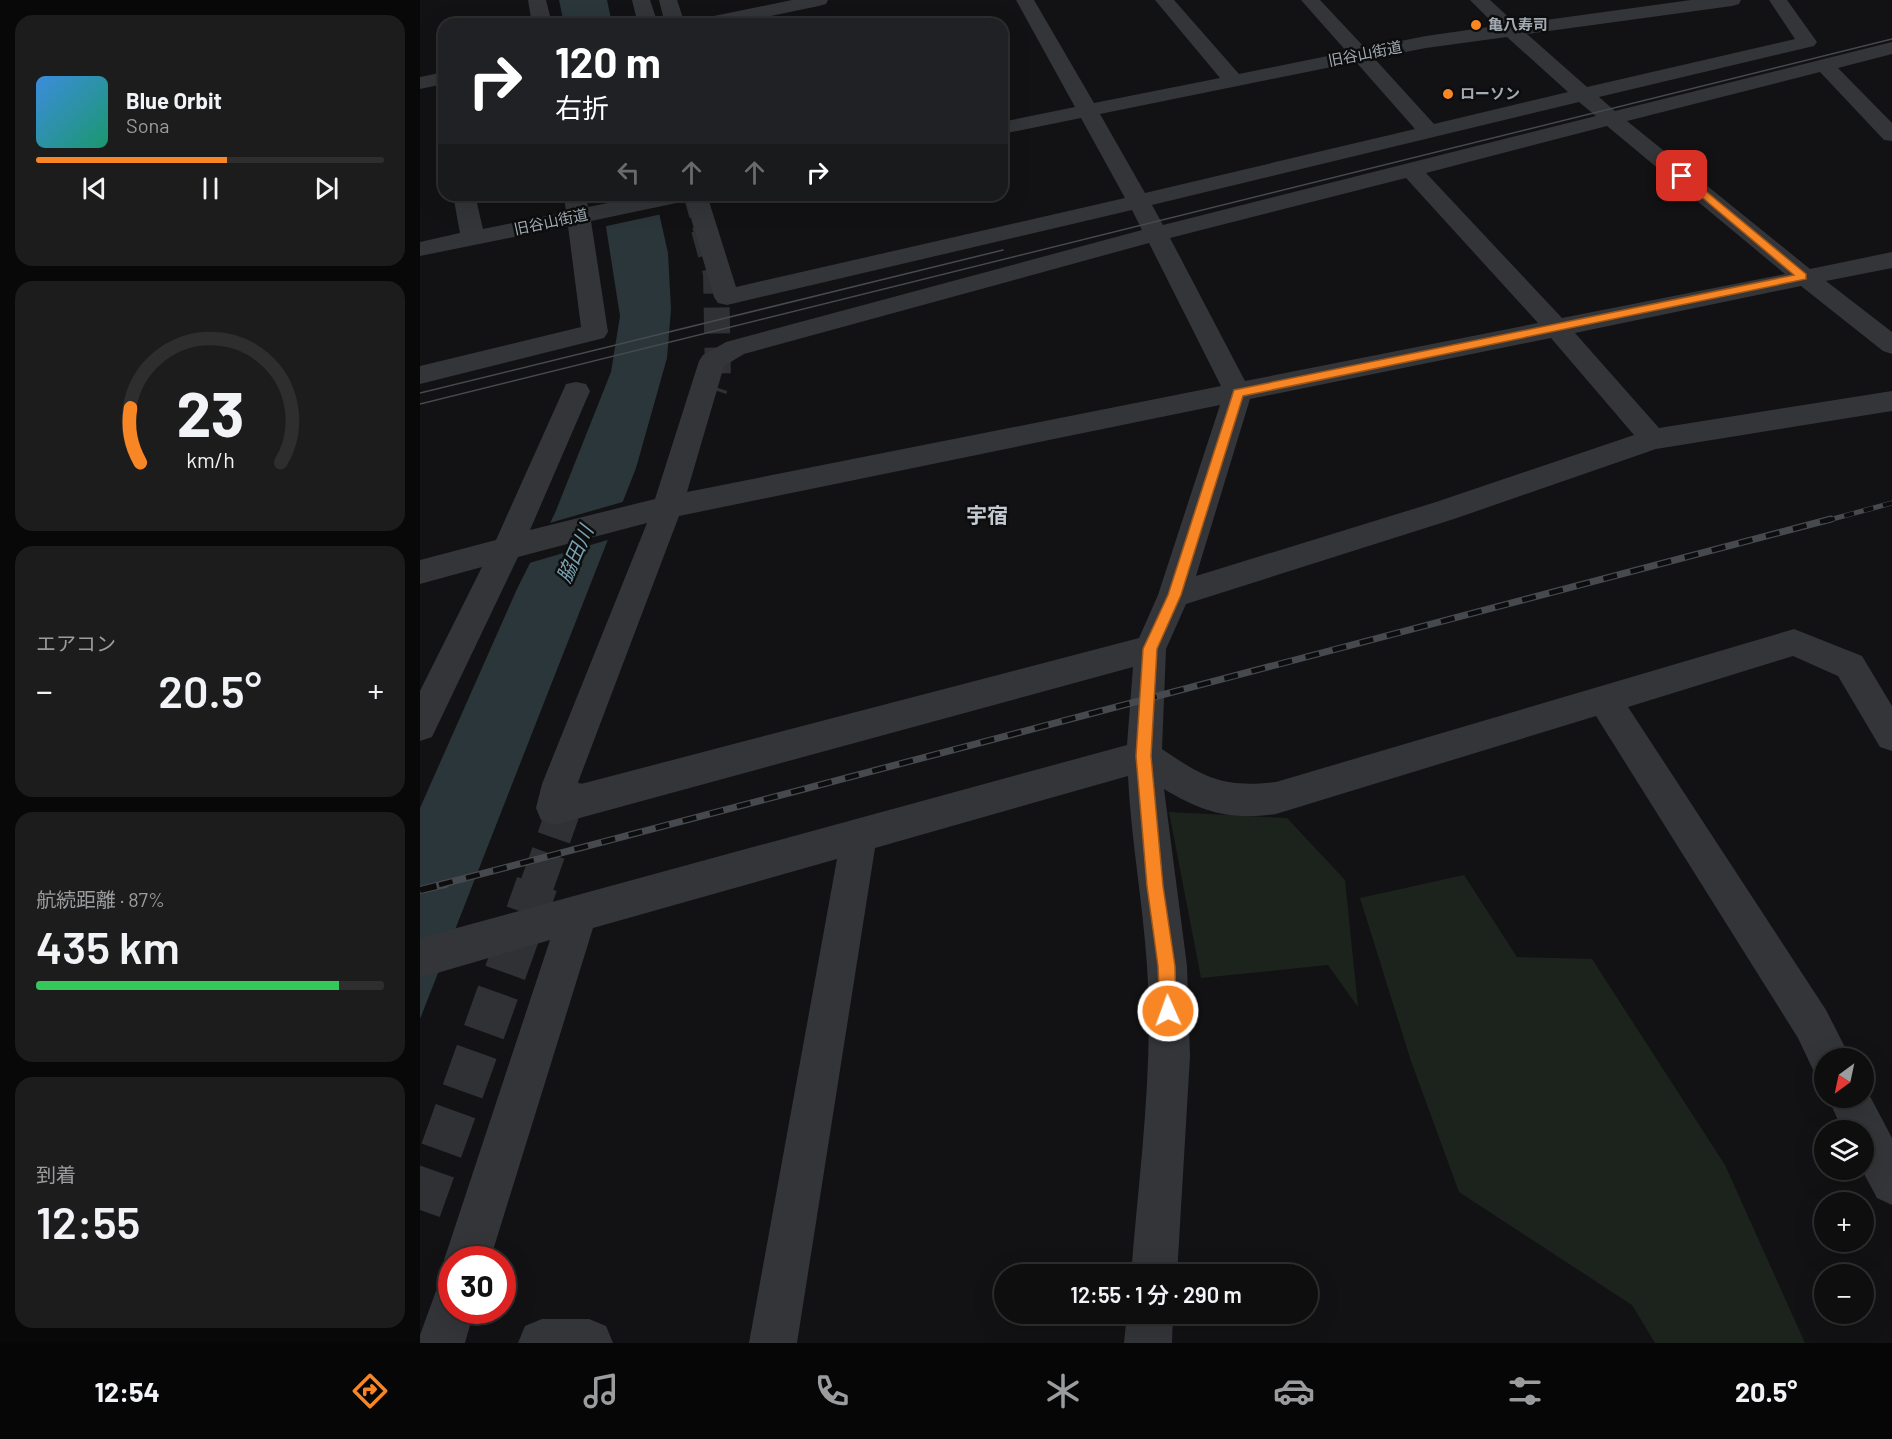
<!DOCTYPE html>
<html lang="ja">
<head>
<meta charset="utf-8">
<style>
  :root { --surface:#0e0e0f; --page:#1c1c1d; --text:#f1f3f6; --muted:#9b9c9e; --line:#2e2e2f; --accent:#f88625 }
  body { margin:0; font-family:Barlow,"Noto Sans JP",sans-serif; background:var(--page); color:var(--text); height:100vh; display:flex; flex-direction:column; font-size:22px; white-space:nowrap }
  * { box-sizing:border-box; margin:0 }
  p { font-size:20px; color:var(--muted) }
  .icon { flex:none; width:33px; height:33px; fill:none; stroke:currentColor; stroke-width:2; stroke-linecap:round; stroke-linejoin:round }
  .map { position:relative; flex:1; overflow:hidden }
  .sheet { display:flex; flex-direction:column; gap:15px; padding:15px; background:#080808; width:420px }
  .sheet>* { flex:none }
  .hud { position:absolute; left:18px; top:18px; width:570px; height:183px; border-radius:18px; box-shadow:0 6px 24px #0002,0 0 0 2px var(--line); background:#202124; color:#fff; overflow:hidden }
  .needle { width:39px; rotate:213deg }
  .buttons { position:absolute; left:1394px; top:1048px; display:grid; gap:12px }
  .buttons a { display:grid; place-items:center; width:60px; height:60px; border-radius:50%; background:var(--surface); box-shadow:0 6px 24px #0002,0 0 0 2px var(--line); font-size:30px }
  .speed { position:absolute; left:18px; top:1246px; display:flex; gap:12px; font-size:30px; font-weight:700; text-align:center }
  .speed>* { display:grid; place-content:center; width:78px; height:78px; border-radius:50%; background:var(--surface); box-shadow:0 6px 24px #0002,0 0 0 2px var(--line); line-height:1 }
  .speed .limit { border:9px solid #d22; background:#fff; color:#111 }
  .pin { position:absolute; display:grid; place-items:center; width:51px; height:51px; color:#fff; margin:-26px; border-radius:12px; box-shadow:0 3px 9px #0006 }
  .me { position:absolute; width:66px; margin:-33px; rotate:358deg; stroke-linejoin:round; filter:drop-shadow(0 0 4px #0008) }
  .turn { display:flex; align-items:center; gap:21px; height:126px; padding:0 18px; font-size:27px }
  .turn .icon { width:78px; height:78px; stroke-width:2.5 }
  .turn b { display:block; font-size:42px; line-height:51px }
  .lanes { display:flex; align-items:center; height:57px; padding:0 18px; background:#0003; justify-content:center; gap:30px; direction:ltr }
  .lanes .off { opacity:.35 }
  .big { font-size:45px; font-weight:600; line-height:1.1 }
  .sheet .widget { flex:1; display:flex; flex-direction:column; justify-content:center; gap:9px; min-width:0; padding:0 21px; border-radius:18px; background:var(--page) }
  .sheet .dial { align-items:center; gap:0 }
  .dial svg { height:156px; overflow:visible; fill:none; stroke:var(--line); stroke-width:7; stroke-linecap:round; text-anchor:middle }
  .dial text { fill:var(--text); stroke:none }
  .song { display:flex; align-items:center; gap:18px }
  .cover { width:72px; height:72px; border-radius:9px; background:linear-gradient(135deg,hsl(210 70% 55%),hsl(160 70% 35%)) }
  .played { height:6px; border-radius:3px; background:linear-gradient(90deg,var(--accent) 55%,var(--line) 55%) }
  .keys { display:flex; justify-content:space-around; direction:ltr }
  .heat { display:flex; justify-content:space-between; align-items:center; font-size:33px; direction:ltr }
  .charge { height:9px; border-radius:4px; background:linear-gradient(90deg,#34c759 87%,var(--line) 0) }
  .trip { position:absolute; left:574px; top:1264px; width:324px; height:60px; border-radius:30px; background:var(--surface); box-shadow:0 6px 24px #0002,0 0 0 2px var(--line); font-weight:600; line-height:60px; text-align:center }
  .tabs { display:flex; height:96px; justify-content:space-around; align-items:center; background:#060606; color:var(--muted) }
  .tabs .icon { width:42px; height:42px }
  .tabs .current { color:var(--accent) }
  .tabs b { font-size:27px; color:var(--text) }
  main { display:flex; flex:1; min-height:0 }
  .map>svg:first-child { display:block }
  .green { fill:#1c231c }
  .water { fill:#2a3639 }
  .pier { fill:#121214 }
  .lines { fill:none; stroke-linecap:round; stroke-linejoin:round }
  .minor-tunnel-far3 { stroke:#2f3134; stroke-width:21; stroke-dasharray:21 10; stroke-linecap:butt }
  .minor-tunnel-far2 { stroke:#2f3134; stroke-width:26; stroke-dasharray:26 14; stroke-linecap:butt }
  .minor-tunnel-far1 { stroke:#2f3134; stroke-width:34; stroke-dasharray:34 16; stroke-linecap:butt }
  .minor-tunnel { stroke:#2f3134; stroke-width:42; stroke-dasharray:42 21; stroke-linecap:butt }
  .minor { fill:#333539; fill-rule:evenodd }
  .tram { stroke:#46494e; stroke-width:1.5 }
  .rail-far2-casing { stroke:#46494e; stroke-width:5 }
  .rail-far1-casing { stroke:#46494e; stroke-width:7 }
  .rail-casing { stroke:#46494e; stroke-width:8 }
  .rail-far2 { stroke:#0d0d0e; stroke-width:4; stroke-dasharray:10; stroke-linecap:butt }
  .rail-far1 { stroke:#0d0d0e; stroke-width:4.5; stroke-dasharray:14; stroke-linecap:butt }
  .rail { stroke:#0d0d0e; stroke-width:6; stroke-dasharray:17; stroke-linecap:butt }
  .route { fill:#f88625; stroke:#a15718; stroke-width:1.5 }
  .poi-dot { fill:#f88625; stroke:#0d0d0e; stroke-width:2 }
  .labels { text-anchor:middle; stroke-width:5; stroke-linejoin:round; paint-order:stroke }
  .far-poi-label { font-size:15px; font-weight:bold; fill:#a3acb5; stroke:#0d0d0e; text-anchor:start }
  .far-street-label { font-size:15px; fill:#a3acb5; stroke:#0d0d0e }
  .water-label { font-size:20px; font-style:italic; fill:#78a2b2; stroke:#0d0d0e }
  .quarter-label { font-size:21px; font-weight:bold; fill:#c4cad1; stroke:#0d0d0e }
</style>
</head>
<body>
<main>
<section class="sheet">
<div class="widget">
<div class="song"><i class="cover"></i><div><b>Blue Orbit</b><p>Sona</p></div></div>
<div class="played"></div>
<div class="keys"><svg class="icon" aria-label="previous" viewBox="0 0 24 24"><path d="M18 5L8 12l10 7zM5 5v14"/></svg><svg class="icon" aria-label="pause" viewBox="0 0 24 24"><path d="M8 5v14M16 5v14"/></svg><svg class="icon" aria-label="next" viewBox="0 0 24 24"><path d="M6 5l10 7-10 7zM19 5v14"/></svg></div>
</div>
<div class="widget dial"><svg viewBox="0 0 100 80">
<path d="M14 69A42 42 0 1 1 86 69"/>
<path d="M14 69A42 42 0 0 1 9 41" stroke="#f88625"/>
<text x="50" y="56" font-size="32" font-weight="700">23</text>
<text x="50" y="72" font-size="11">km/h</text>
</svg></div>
<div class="widget"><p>エアコン</p>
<div class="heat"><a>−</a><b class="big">20.5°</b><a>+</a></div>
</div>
<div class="widget"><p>航続距離 · 87%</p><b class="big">435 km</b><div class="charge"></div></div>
<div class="widget"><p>到着</p><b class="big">12:55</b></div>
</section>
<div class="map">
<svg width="1472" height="1343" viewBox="0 0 1472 1343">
  <rect width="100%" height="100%" fill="#121214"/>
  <!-- green -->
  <g class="green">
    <polygon points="749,812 867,818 925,880 938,1007 908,965 781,978"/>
    <polygon points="1044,875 1097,957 1172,959 1305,1165 1385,1343 1235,1343 1212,1305 1039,1192 991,1061 940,898"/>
  </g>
  <!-- water -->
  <g class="water">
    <polygon points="139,0 187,0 192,24 144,24"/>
    <polygon points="181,195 235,195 248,253 251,309 247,358 216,468 0,1019 0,808 97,589 135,513 191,372 200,316"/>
  </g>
  <!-- pier -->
  <g class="pier">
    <polygon points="238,195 242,214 182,227 178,196"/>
    <polygon points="206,501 191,539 106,564 126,524"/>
  </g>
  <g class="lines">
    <!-- minor-tunnel-far3 -->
    <polyline class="minor-tunnel-far3" points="274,195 284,231"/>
    <!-- minor-tunnel-far2 -->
    <polyline class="minor-tunnel-far2" points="284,229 296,273 298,378 294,390"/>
    <!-- minor-tunnel-far1 -->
    <polyline class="minor-tunnel-far1" points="117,885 154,781"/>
    <!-- minor-tunnel -->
    <polyline class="minor-tunnel" points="0,1210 117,884"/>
    <!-- minor -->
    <g class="minor">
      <polygon points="108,0 126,0 132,24 112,24"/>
      <polygon points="212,0 230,0 238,24 218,24"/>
      <polygon points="239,0 257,0 265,24 245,24"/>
      <polygon points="372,0 408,0 406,4 399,6 312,24 274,24 277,20 284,18"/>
      <path d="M596 0H614L674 103 800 78 735 0H754L819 74 927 52 881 0H900L945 48 1006 36 1076 26 1050 0H1070L1096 24 1271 0H1321L1319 4 1312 6 1107 34 1167 87 1375 39 1349 0H1367L1397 42 1394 46 1179 97 1195 111 1472 42V54L1418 68 1472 123V141L1464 140 1400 72 1207 121 1390 269 1472 252V268L1406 281 1472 332V354L1463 351 1381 286 1155 333 1239 428 1472 391V411L1236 449 1034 519 766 604 746 649 742 749C785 778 802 788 856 782L1374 629 1442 656 1472 706V751L1460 747 1418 676 1373 656 1208 707 1406 1010 1431 1059H1404V1077L1395 1074 1378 1038 1176 716 856 814C810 820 784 813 744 789L767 966 770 1056 757 1275H711C719 1173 734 1069 727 966 723 903 711 840 708 776L455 848 377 1343H329L417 859 173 928 70 1260H32L31 1276 24 1260 130 940 0 978V938L707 745 713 667 134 825 121 820 116 808 122 784 227 523 98 557 12 737 0 741V691L62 567 0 584V560L76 540 146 384 156 382 166 384 170 391 110 530 235 499 279 361 283 355 306 342 722 230 712 210 307 305 298 303 294 297 266 201 171 221 188 332 184 338 0 384V366L161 327 148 226 0 256V242L40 233 33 195H55L63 229 146 212 144 195H166L168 207 228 195H287L316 287 705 198 661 118 582 134V122L655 107ZM1087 37 1148 92 1014 124 954 58 1006 48ZM936 62 995 129 725 193 680 114ZM1159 102 1176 116 743 225 732 205ZM1187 126 1365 274 1142 318 1006 173ZM986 178 1118 323 825 381 750 238ZM729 243 801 386 267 492 304 366 324 354ZM1131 338 1214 435 1016 502 776 576 830 399ZM800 405 738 595 719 638 157 785 259 516Z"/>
      <polygon points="24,72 24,84 0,89 0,77"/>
      <polygon points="1443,1083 1472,1138 1472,1205 1457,1198 1442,1170 1443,1131 1423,1131 1408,1098 1443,1098"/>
      <polygon points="32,1284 32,1311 54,1311 45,1343 0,1343 0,1335 16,1291"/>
      <polygon points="707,1314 753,1314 752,1343 704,1343"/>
      <polygon points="122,1319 169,1319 186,1326 193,1343 98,1343 105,1326"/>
    </g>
    <!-- tram -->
    <g class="tram">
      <polyline points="0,393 583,250"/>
      <polyline points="0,404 1472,39"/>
    </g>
    <defs>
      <polyline id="rail-far2" points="1405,521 1472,503"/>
      <polyline id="rail-far1" points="19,885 1411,519"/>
      <polyline id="rail" points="0,890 25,884"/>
    </defs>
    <!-- rail-far2 casing -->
    <use href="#rail-far2" class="rail-far2-casing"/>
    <!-- rail-far1 casing -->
    <use href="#rail-far1" class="rail-far1-casing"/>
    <!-- rail casing -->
    <use href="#rail" class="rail-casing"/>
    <!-- rail-far2 -->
    <use href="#rail-far2" class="rail-far2"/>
    <!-- rail-far1 -->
    <use href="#rail-far1" class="rail-far1"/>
    <!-- rail -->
    <use href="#rail" class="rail"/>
  </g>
  <!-- route -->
  <polygon class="route" points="1259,174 1265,174 1386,274 1386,279 823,396 761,595 737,649 731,756 743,886 755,966 756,1011 754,1017 748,1019 742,1017 740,1011 738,966 727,886 716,756 723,649 748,595 814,390 1374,275 1259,178"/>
  <!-- markers -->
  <g class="poi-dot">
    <circle cx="1056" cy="25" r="6"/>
    <circle cx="1028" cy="94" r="6"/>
  </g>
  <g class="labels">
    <!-- far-poi labels -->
    <g class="far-poi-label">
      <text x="1068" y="30">亀八寿司</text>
      <text x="1040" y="99">ローソン</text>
    </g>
    <!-- far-street labels -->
    <g class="far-street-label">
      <text transform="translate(945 54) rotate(-11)" y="5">旧谷山街道</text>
      <text transform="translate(131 222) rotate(-12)" y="5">旧谷山街道</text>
    </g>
    <!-- water labels -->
    <g class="water-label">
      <text transform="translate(155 554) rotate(-66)" y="7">脇田川</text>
    </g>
    <!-- quarter labels -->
    <g class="quarter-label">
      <text x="567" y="523">宇宿</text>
    </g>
  </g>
</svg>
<div class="buttons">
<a><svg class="needle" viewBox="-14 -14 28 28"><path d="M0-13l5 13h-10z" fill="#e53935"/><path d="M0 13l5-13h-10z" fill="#9b9c9e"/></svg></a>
<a><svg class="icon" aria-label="layers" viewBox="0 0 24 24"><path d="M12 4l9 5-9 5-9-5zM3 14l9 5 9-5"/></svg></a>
<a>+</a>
<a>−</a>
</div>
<div class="speed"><div class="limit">30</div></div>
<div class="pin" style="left:1262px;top:176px;background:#d93025"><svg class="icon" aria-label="arrive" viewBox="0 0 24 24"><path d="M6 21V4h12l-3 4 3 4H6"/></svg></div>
<svg class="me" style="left:748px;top:1011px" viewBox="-20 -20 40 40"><circle r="17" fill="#f88625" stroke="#fff" stroke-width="3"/><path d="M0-11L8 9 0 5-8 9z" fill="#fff"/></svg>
<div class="trip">12:55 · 1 分 · 290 m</div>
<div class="hud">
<div class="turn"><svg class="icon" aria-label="right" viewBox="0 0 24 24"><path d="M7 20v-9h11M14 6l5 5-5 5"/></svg><div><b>120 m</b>右折</div></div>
<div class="lanes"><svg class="icon off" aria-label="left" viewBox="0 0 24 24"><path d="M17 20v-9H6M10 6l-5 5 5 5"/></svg><svg class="icon off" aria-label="ahead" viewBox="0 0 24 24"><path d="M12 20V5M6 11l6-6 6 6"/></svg><svg class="icon off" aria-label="ahead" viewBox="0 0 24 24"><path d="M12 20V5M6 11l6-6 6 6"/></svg><svg class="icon" aria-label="right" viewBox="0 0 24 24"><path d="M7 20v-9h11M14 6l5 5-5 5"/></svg></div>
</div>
</div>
</main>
<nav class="tabs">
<b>12:54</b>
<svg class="icon current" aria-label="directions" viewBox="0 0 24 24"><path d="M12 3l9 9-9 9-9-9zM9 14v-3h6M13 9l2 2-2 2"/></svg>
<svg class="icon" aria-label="music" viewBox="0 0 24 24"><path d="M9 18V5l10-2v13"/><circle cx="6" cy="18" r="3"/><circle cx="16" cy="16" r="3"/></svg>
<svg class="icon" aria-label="phone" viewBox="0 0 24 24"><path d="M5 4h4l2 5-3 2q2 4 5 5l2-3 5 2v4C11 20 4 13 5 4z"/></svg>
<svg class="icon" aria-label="climate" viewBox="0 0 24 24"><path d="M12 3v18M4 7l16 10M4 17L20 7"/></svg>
<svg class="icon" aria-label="car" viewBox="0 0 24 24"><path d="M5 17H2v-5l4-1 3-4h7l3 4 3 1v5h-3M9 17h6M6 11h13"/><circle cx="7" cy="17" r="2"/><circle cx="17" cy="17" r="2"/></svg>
<svg class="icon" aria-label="filters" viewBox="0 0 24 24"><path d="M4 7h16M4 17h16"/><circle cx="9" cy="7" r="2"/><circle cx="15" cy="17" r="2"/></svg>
<b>20.5°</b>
</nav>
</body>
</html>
